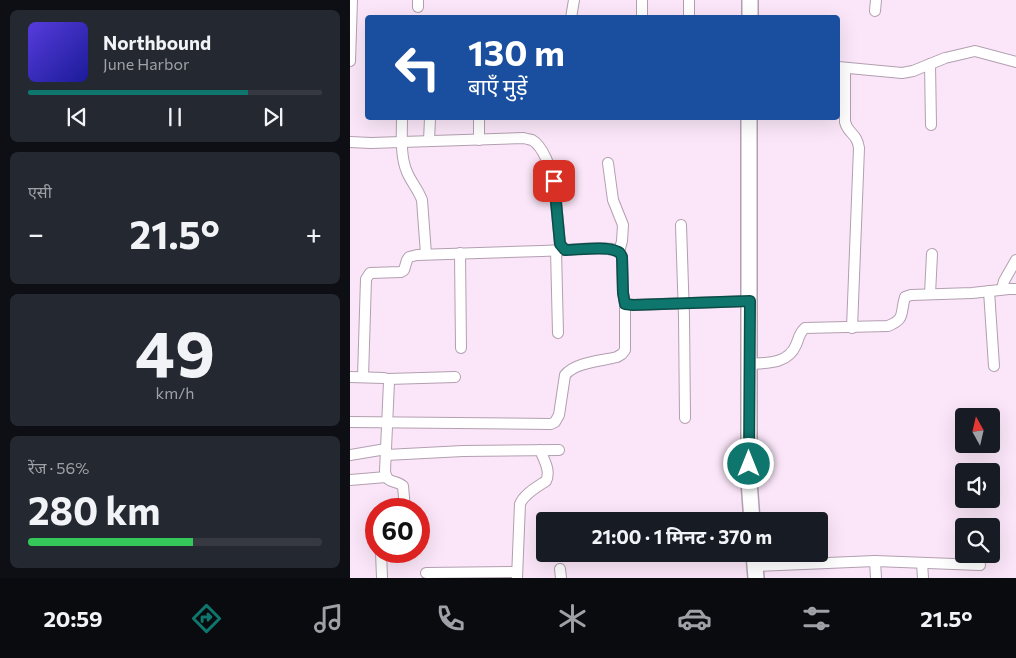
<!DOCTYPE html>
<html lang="hi">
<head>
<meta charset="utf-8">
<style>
  :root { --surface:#171b24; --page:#242831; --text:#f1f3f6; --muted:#9ea1a6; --line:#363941; --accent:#0f766e }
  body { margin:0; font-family:Commissioner,"Noto Sans Devanagari",sans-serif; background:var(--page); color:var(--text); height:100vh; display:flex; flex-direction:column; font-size:19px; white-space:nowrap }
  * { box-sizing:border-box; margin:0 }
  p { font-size:16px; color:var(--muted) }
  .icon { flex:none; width:28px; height:28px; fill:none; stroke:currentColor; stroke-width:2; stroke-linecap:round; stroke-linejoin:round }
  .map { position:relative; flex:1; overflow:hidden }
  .details { display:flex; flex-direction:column; gap:10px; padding:10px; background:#0d0f14; width:350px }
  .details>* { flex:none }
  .banner { position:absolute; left:15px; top:15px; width:475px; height:105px; border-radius:5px; box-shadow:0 5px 20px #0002; background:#1a4fa0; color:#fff; overflow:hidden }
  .needle { width:32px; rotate:352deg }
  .fabs { position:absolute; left:605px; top:408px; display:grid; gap:10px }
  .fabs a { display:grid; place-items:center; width:45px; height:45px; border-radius:5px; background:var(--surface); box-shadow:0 5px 20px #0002; font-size:25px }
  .speed { position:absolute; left:15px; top:498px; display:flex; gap:10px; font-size:25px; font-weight:700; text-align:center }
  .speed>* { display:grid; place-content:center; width:65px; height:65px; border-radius:50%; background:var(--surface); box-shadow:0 5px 20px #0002; line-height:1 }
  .speed .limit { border:8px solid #d22; background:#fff; color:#111 }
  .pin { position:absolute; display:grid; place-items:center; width:42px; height:42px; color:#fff; margin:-21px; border-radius:10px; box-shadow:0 2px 8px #0006 }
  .me { position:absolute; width:55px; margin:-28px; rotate:0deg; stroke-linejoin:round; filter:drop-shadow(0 0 4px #0008) }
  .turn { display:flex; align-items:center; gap:18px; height:105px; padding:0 20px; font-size:22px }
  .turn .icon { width:65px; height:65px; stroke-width:2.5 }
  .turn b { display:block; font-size:35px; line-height:42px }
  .big { font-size:38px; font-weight:700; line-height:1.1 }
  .details .widget { flex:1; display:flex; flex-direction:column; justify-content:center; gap:8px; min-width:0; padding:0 18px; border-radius:8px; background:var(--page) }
  .details .dial { align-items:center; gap:0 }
  .dial b { font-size:65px; line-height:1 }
  .song { display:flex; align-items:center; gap:15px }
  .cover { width:60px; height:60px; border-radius:8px; background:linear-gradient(135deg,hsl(250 70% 55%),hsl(240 70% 35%)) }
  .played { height:5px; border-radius:2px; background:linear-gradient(90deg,var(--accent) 75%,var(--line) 75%) }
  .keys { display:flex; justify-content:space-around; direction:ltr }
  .heat { display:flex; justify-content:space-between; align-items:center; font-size:28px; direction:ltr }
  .charge { height:8px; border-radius:4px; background:linear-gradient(90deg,#34c759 56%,var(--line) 0) }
  .trip { position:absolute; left:186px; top:512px; width:292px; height:50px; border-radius:5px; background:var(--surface); box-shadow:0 5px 20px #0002; font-weight:700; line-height:50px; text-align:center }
  .tabs { display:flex; height:80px; justify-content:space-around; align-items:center; background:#090b0e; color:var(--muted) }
  .tabs .icon { width:35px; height:35px }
  .tabs .active { color:var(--accent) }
  .tabs b { font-size:22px; color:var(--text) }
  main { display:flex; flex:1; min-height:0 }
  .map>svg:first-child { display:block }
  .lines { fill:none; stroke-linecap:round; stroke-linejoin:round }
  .minor-casing { stroke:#b29fb0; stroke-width:12 }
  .primary-casing { stroke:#b29fb0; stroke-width:18 }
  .minor { stroke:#fff; stroke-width:10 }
  .primary { stroke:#fff; stroke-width:15 }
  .route-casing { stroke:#0a4d48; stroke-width:12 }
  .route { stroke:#0f766e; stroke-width:9 }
</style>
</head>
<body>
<main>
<section class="details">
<div class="widget">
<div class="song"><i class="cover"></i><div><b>Northbound</b><p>June Harbor</p></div></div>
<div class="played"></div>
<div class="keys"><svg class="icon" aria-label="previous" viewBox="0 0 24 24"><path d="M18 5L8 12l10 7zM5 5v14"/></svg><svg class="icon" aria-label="pause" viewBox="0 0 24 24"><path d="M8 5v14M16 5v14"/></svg><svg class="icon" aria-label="next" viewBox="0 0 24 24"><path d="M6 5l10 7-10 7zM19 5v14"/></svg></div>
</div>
<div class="widget"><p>एसी</p>
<div class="heat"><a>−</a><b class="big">21.5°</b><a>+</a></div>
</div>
<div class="widget dial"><b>49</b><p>km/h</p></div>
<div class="widget"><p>रेंज · 56%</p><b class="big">280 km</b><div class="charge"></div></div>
</section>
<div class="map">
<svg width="666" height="578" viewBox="0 0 666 578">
  <rect width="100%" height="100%" fill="#fae6f8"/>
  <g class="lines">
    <defs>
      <g id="minor">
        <polyline points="339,0 339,18"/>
        <polyline points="68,7 68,0"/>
        <polyline points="525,11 526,0"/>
        <polyline points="221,18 224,0"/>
        <polyline points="292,18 292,0"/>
        <polyline points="0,61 2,0"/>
        <polyline points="580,64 581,125"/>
        <polyline points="488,67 552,73 563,71 595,58 625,51 666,62"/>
        <path d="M495 68V122C498 134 507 133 509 148L502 328"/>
        <path d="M52 118C52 135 50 156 57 172 61 182 68 189 72 200L76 254"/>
        <polyline points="129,140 129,118"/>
        <polyline points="79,141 80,118"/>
        <path d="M0 142 21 143 174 138C176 139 179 139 182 140 193 146 201 169 204 181L210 244 215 250C227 249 257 246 266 250 270 252 270 253 272 257L273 293 275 304 283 305 400 301"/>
        <polyline points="258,163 263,200 273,225 272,241 269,252"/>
        <polyline points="331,225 334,317 335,418"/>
        <polyline points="206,250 208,333"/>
        <polyline points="110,253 111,348"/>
        <polyline points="652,289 654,281 666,260"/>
        <polyline points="639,291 644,366"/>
        <polyline points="580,294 582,254"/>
        <path d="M400 364C417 363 438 364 446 345 449 338 449 333 455 328L538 326C556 319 550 313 555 297L561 295 622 293 659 289H666"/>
        <path d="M0 377 34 378 38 379 39 382 35 471C37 485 45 479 53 486L55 509"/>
        <polyline points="13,377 16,279 20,273 51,272 54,270 57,260 59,257 67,255 192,251 215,250"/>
        <polyline points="38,379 105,377"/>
        <path d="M0 422 201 424 205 422 209 415 215 375C225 362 252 361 267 357L272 354 275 350V304"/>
        <polyline points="0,455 36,449"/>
        <polyline points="36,455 113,451 209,450"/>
        <polyline points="0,480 36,477"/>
        <polyline points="31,551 32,578"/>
        <polyline points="525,561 526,578"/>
        <polyline points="572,563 573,578"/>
        <polyline points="405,566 525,561 630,565"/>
        <polyline points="210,569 211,578"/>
        <polyline points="76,573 167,572"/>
        <path d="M167 578 170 504C174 494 187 487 196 481 201 471 194 460 190 450"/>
      </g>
      <g id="primary">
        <polyline points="400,18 400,0"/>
        <polyline points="399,118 399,481 402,521"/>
        <polyline points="404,554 406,578"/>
      </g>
    </defs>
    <!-- minor casing -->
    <use href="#minor" class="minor-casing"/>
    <!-- primary casing -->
    <use href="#primary" class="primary-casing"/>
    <!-- minor -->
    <use href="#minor" class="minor"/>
    <!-- primary -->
    <use href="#primary" class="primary"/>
  </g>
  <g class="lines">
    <defs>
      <path id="route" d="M204 181 210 244 215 250C227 250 257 246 266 251 270 252 270 253 272 257L273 293 275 304 283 305 400 301 399 464"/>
    </defs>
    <!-- route casing -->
    <use href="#route" class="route-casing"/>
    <!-- route -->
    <use href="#route" class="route"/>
  </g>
</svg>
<div class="fabs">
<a><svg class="needle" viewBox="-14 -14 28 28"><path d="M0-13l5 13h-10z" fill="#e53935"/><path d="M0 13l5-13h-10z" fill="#9ea1a6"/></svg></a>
<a><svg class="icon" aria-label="sound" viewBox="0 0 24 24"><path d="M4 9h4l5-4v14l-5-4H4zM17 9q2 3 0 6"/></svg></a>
<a><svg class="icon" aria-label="search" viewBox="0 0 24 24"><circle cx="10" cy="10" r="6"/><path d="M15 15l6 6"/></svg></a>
</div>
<div class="speed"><div class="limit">60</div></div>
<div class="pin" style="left:204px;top:181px;background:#d93025"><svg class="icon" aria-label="arrive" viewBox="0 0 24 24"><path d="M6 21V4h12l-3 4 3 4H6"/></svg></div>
<svg class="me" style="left:399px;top:464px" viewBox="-20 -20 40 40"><circle r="17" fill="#0f766e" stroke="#fff" stroke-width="3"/><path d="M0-11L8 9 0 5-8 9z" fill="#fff"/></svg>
<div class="trip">21:00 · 1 मिनट · 370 m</div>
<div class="banner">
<div class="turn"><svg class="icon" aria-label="left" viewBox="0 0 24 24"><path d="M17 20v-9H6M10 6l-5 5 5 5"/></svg><div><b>130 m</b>बाएँ मुड़ें</div></div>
</div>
</div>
</main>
<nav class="tabs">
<b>20:59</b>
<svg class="icon active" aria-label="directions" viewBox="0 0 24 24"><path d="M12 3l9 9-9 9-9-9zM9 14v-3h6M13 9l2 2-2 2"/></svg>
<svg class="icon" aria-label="music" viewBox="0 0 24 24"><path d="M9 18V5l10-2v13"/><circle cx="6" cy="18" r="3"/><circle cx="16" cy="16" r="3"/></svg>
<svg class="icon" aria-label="phone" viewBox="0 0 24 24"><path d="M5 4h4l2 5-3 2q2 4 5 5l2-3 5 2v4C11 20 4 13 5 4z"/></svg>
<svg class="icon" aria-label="climate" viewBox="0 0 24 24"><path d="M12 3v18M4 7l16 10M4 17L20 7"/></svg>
<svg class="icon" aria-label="car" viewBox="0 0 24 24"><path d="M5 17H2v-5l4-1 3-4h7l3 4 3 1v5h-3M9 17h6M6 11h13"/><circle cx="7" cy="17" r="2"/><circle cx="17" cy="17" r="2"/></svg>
<svg class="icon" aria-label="filters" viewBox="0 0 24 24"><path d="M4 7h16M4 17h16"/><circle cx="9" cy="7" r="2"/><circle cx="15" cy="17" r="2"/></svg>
<b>21.5°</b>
</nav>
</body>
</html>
